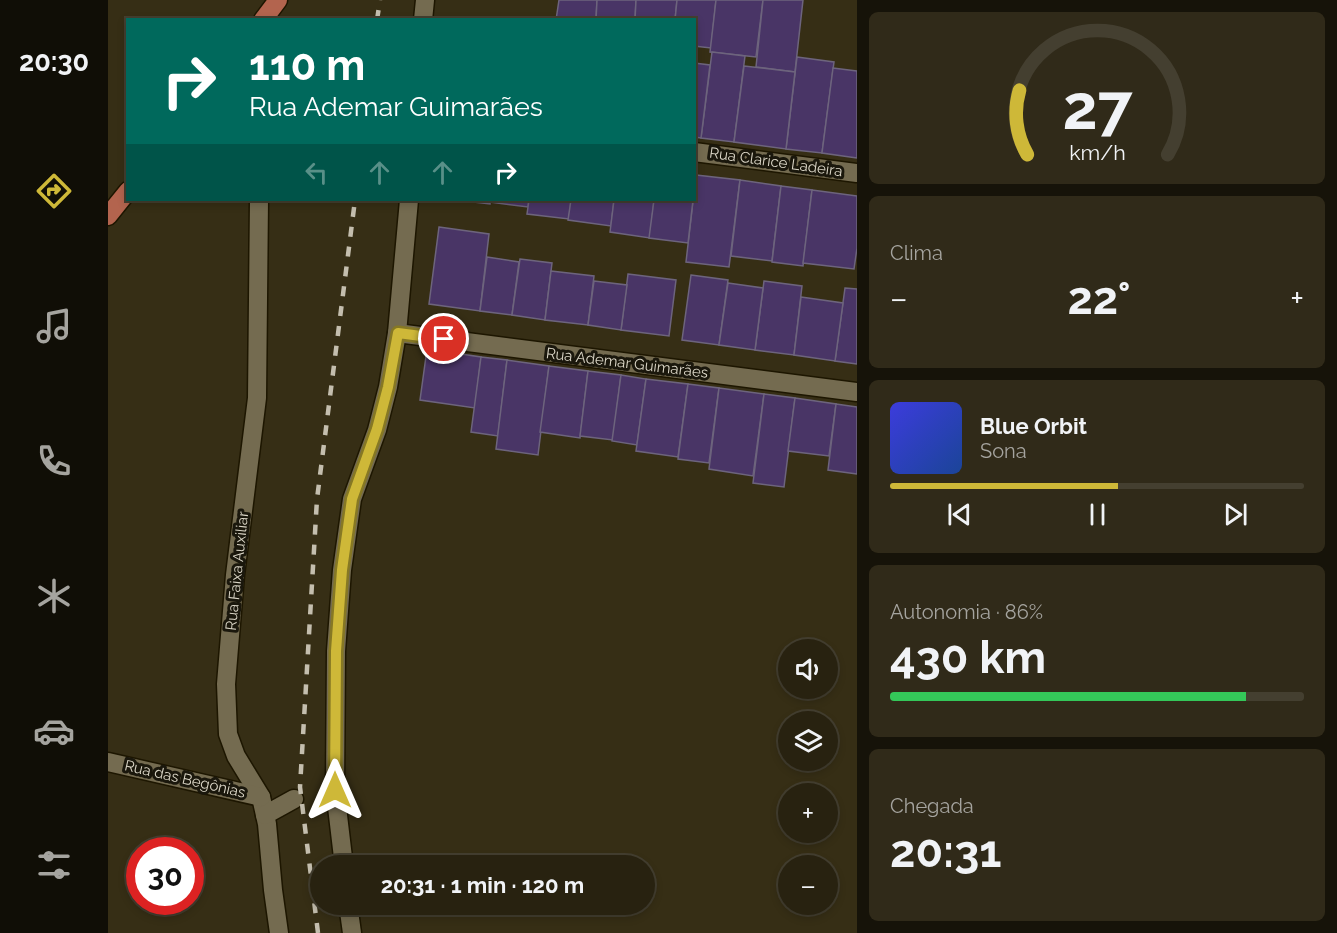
<!DOCTYPE html>
<html lang="pt">
<head>
<meta charset="utf-8">
<style>
  :root { --surface:#282210; --page:#302a19; --text:#f1f3f6; --muted:#a5a49f; --line:#443f30; --accent:#ceb838 }
  body { margin:0; font-family:Raleway,sans-serif; background:var(--page); color:var(--text); height:100vh; display:flex; flex-direction:column; font-size:22px; white-space:nowrap }
  * { box-sizing:border-box; margin:0 }
  p { font-size:20px; color:var(--muted) }
  .icon { flex:none; width:33px; height:33px; fill:none; stroke:currentColor; stroke-width:2; stroke-linecap:round; stroke-linejoin:round }
  .map { position:relative; flex:1; overflow:hidden }
  .panel { display:flex; flex-direction:column; gap:12px; padding:12px; background:#161309; width:480px }
  .panel>* { flex:none }
  .banner { position:absolute; left:18px; top:18px; width:570px; height:183px; border-radius:0px; box-shadow:0 3px 9px #0003,0 0 0 2px var(--line); background:#00695c; color:#fff; overflow:hidden }
  .tools { position:absolute; left:670px; top:639px; display:grid; gap:12px }
  .tools a { display:grid; place-items:center; width:60px; height:60px; border-radius:50%; background:var(--surface); box-shadow:0 3px 9px #0003,0 0 0 2px var(--line); font-size:30px }
  .speed { position:absolute; left:18px; top:837px; display:flex; gap:12px; font-size:30px; font-weight:700; text-align:center }
  .speed>* { display:grid; place-content:center; width:78px; height:78px; border-radius:50%; background:var(--surface); box-shadow:0 3px 9px #0003,0 0 0 2px var(--line); line-height:1 }
  .speed .limit { border:9px solid #d22; background:#fff; color:#111 }
  .pin { position:absolute; display:grid; place-items:center; width:51px; height:51px; color:#fff; margin:-26px; border:3px solid #fff; border-radius:50%; box-shadow:0 2px 6px #0007 }
  .me { position:absolute; width:66px; margin:-33px; rotate:0deg; stroke-linejoin:round; filter:drop-shadow(0 0 4px #0008) }
  .turn { display:flex; align-items:center; gap:21px; height:126px; padding:0 24px; font-size:27px }
  .turn .icon { width:78px; height:78px; stroke-width:2.5 }
  .turn b { display:block; font-size:42px; line-height:51px }
  .lanes { display:flex; align-items:center; height:57px; padding:0 24px; background:#0003; justify-content:center; gap:30px; direction:ltr }
  .lanes .off { opacity:.35 }
  .big { font-size:45px; font-weight:700; line-height:1.1 }
  .panel .tile { flex:1; display:flex; flex-direction:column; justify-content:center; gap:9px; min-width:0; padding:0 21px; border-radius:9px; background:var(--page) }
  .panel .dial { align-items:center; gap:0 }
  .dial svg { height:156px; overflow:visible; fill:none; stroke:var(--line); stroke-width:7; stroke-linecap:round; text-anchor:middle }
  .dial text { fill:var(--text); stroke:none }
  .song { display:flex; align-items:center; gap:18px }
  .cover { width:72px; height:72px; border-radius:9px; background:linear-gradient(135deg,hsl(240 70% 55%),hsl(220 70% 35%)) }
  .played { height:6px; border-radius:3px; background:linear-gradient(90deg,var(--accent) 55%,var(--line) 55%) }
  .keys { display:flex; justify-content:space-around; direction:ltr }
  .heat { display:flex; justify-content:space-between; align-items:center; font-size:33px; direction:ltr }
  .charge { height:9px; border-radius:4px; background:linear-gradient(90deg,#34c759 86%,var(--line) 0) }
  .trip { position:absolute; left:202px; top:855px; width:345px; height:60px; border-radius:30px; background:var(--surface); box-shadow:0 3px 9px #0003,0 0 0 2px var(--line); font-weight:700; line-height:60px; text-align:center }
  main { display:flex; flex:1; min-height:0 }
  .tab-bar { display:flex; flex-direction:column; width:108px; justify-content:space-around; align-items:center; background:#100e06; color:var(--muted) }
  .tab-bar .icon { width:42px; height:42px }
  .tab-bar .active { color:var(--accent) }
  .tab-bar b { font-size:27px; color:var(--text) }
  .map>svg:first-child { display:block }
  .building { fill:#493566; stroke:#6d647d; stroke-width:1.5 }
  .lines { fill:none; stroke-linecap:round; stroke-linejoin:round }
  .minor-casing { stroke:#1d1600; stroke-width:21 }
  .major-casing { stroke:#1d1600; stroke-width:21 }
  .minor { stroke:#746b50; stroke-width:18 }
  .major { stroke:#b3644e; stroke-width:18 }
  .rail { stroke:#c4beae; stroke-width:4.5; stroke-dasharray:10 10; stroke-linecap:butt }
  .route-casing { stroke:#867824; stroke-width:15 }
  .route { stroke:#ceb838; stroke-width:10 }
  .labels { text-anchor:middle; stroke-width:6; stroke-linejoin:round; paint-order:stroke }
  .street-label { font-size:15px; fill:#dcd7c8; stroke:#1a170c }
</style>
</head>
<body>
<main>
<nav class="tab-bar">
<b>20:30</b>
<svg class="icon active" aria-label="directions" viewBox="0 0 24 24"><path d="M12 3l9 9-9 9-9-9zM9 14v-3h6M13 9l2 2-2 2"/></svg>
<svg class="icon" aria-label="music" viewBox="0 0 24 24"><path d="M9 18V5l10-2v13"/><circle cx="6" cy="18" r="3"/><circle cx="16" cy="16" r="3"/></svg>
<svg class="icon" aria-label="phone" viewBox="0 0 24 24"><path d="M5 4h4l2 5-3 2q2 4 5 5l2-3 5 2v4C11 20 4 13 5 4z"/></svg>
<svg class="icon" aria-label="climate" viewBox="0 0 24 24"><path d="M12 3v18M4 7l16 10M4 17L20 7"/></svg>
<svg class="icon" aria-label="car" viewBox="0 0 24 24"><path d="M5 17H2v-5l4-1 3-4h7l3 4 3 1v5h-3M9 17h6M6 11h13"/><circle cx="7" cy="17" r="2"/><circle cx="17" cy="17" r="2"/></svg>
<svg class="icon" aria-label="filters" viewBox="0 0 24 24"><path d="M4 7h16M4 17h16"/><circle cx="9" cy="7" r="2"/><circle cx="15" cy="17" r="2"/></svg>
</nav>
<div class="map">
<svg width="749" height="933" viewBox="0 0 749 933">
  <rect width="100%" height="100%" fill="#362e15"/>
  <!-- building -->
  <g class="building">
    <polygon points="451,0 489,0 488,20 448,20"/>
    <polygon points="489,0 528,0 527,20 488,20"/>
    <polygon points="528,0 569,0 567,20 527,20"/>
    <polygon points="569,0 608,0 603,48 586,46 586,20 567,20"/>
    <polygon points="608,0 655,0 648,57 602,52"/>
    <polygon points="655,0 695,0 687,72 648,67"/>
    <polygon points="604,52 637,56 626,142 593,138"/>
    <polygon points="689,57 726,62 714,153 678,149"/>
    <polygon points="586,63 602,65 593,138 586,137"/>
    <polygon points="636,66 687,72 678,149 626,142"/>
    <polygon points="725,68 749,71 749,158 714,153"/>
    <polygon points="588,175 632,180 621,267 578,262"/>
    <polygon points="632,180 673,186 664,261 623,256"/>
    <polygon points="673,186 704,190 695,266 664,262"/>
    <polygon points="704,190 749,196 749,248 746,269 695,263"/>
    <polygon points="348,200 382,200 382,204"/>
    <polygon points="382,200 421,200 420,207 381,202"/>
    <polygon points="421,200 463,200 461,219 419,214"/>
    <polygon points="463,200 506,200 503,226 460,220"/>
    <polygon points="506,200 546,200 542,238 502,232"/>
    <polygon points="546,200 585,200 580,243 541,238"/>
    <polygon points="331,227 381,234 372,311 321,304"/>
    <polygon points="379,257 411,262 404,315 372,311"/>
    <polygon points="412,259 444,263 437,320 404,315"/>
    <polygon points="443,271 486,276 480,325 437,320"/>
    <polygon points="520,274 568,280 561,336 513,330"/>
    <polygon points="583,275 620,280 611,345 574,340"/>
    <polygon points="486,281 519,285 513,330 480,325"/>
    <polygon points="656,281 694,286 686,355 647,350"/>
    <polygon points="620,283 655,288 647,350 611,345"/>
    <polygon points="737,288 749,289 749,364 727,361"/>
    <polygon points="693,297 735,303 727,361 686,355"/>
    <polygon points="319,349 373,357 367,408 312,400"/>
    <polygon points="373,357 399,360 390,436 363,432"/>
    <polygon points="399,360 441,366 430,455 388,449"/>
    <polygon points="441,366 480,371 472,438 432,432"/>
    <polygon points="480,371 513,375 505,440 472,436"/>
    <polygon points="513,375 538,379 529,445 504,441"/>
    <polygon points="538,379 580,384 570,457 528,451"/>
    <polygon points="580,384 611,388 601,463 570,459"/>
    <polygon points="611,388 656,394 645,476 601,469"/>
    <polygon points="656,394 687,398 676,487 645,483"/>
    <polygon points="687,398 728,404 721,456 680,451"/>
    <polygon points="728,404 749,407 749,474 720,470"/>
  </g>
  <g class="lines">
    <defs>
      <g id="minor">
        <polyline points="315,20 317,0"/>
        <polyline points="586,152 749,173"/>
        <polyline points="151,200 149,398 127,575 118,684 120,734 128,756 153,797 159,824 165,890 171,933"/>
        <polyline points="289,333 749,392"/>
        <polyline points="0,762 153,797"/>
        <polyline points="157,815 186,799"/>
        <polyline points="236,866 227,790 228,651 234,570 244,499 269,430 280,387 289,333 301,200"/>
        <polyline points="240,904 244,933"/>
      </g>
      <g id="major">
        <polyline points="155,20 170,0"/>
        <polyline points="0,216 20,191"/>
      </g>
    </defs>
    <!-- minor casing -->
    <use href="#minor" class="minor-casing"/>
    <!-- major casing -->
    <use href="#major" class="major-casing"/>
    <!-- minor -->
    <use href="#minor" class="minor"/>
    <!-- major -->
    <use href="#major" class="major"/>
    <!-- rail -->
    <g class="rail">
      <polyline points="269,20 272,0"/>
      <polyline points="210,933 192,787 209,499 247,200"/>
    </g>
  </g>
  <g class="lines">
    <defs>
      <polyline id="route" points="227,790 228,651 234,570 244,499 269,429 280,387 290,333 336,339"/>
    </defs>
    <!-- route casing -->
    <use href="#route" class="route-casing"/>
    <!-- route -->
    <use href="#route" class="route"/>
  </g>
  <g class="labels">
    <!-- street labels -->
    <g class="street-label">
      <text transform="translate(668 162) rotate(8)" y="5">Rua Clarice Ladeira</text>
      <text transform="translate(519 363) rotate(7)" y="5">Rua Ademar Guimarães</text>
      <text transform="translate(129 571) rotate(-84)" y="5">Rua Faixa Auxiliar</text>
      <text transform="translate(77 779) rotate(13)" y="5">Rua das Begônias</text>
    </g>
  </g>
</svg>
<div class="tools">
<a><svg class="icon" aria-label="sound" viewBox="0 0 24 24"><path d="M4 9h4l5-4v14l-5-4H4zM17 9q2 3 0 6"/></svg></a>
<a><svg class="icon" aria-label="layers" viewBox="0 0 24 24"><path d="M12 4l9 5-9 5-9-5zM3 14l9 5 9-5"/></svg></a>
<a>+</a>
<a>−</a>
</div>
<div class="speed"><div class="limit">30</div></div>
<div class="pin" style="left:336px;top:339px;background:#d93025"><svg class="icon" aria-label="arrive" viewBox="0 0 24 24"><path d="M6 21V4h12l-3 4 3 4H6"/></svg></div>
<svg class="me" style="left:227px;top:790px" viewBox="-20 -20 40 40"><path d="M0-17L14 15 0 8-14 15z" fill="#ceb838" stroke="#fff" stroke-width="4"/></svg>
<div class="trip">20:31 · 1 min · 120 m</div>
<div class="banner">
<div class="turn"><svg class="icon" aria-label="right" viewBox="0 0 24 24"><path d="M7 20v-9h11M14 6l5 5-5 5"/></svg><div><b>110 m</b>Rua Ademar Guimarães</div></div>
<div class="lanes"><svg class="icon off" aria-label="left" viewBox="0 0 24 24"><path d="M17 20v-9H6M10 6l-5 5 5 5"/></svg><svg class="icon off" aria-label="ahead" viewBox="0 0 24 24"><path d="M12 20V5M6 11l6-6 6 6"/></svg><svg class="icon off" aria-label="ahead" viewBox="0 0 24 24"><path d="M12 20V5M6 11l6-6 6 6"/></svg><svg class="icon" aria-label="right" viewBox="0 0 24 24"><path d="M7 20v-9h11M14 6l5 5-5 5"/></svg></div>
</div>
</div>
<section class="panel">
<div class="tile dial"><svg viewBox="0 0 100 80">
<path d="M14 69A42 42 0 1 1 86 69"/>
<path d="M14 69A42 42 0 0 1 10 36" stroke="#ceb838"/>
<text x="50" y="56" font-size="32" font-weight="700">27</text>
<text x="50" y="72" font-size="11">km/h</text>
</svg></div>
<div class="tile"><p>Clima</p>
<div class="heat"><a>−</a><b class="big">22°</b><a>+</a></div>
</div>
<div class="tile">
<div class="song"><i class="cover"></i><div><b>Blue Orbit</b><p>Sona</p></div></div>
<div class="played"></div>
<div class="keys"><svg class="icon" aria-label="previous" viewBox="0 0 24 24"><path d="M18 5L8 12l10 7zM5 5v14"/></svg><svg class="icon" aria-label="pause" viewBox="0 0 24 24"><path d="M8 5v14M16 5v14"/></svg><svg class="icon" aria-label="next" viewBox="0 0 24 24"><path d="M6 5l10 7-10 7zM19 5v14"/></svg></div>
</div>
<div class="tile"><p>Autonomia · 86%</p><b class="big">430 km</b><div class="charge"></div></div>
<div class="tile"><p>Chegada</p><b class="big">20:31</b></div>
</section>
</main>
</body>
</html>
